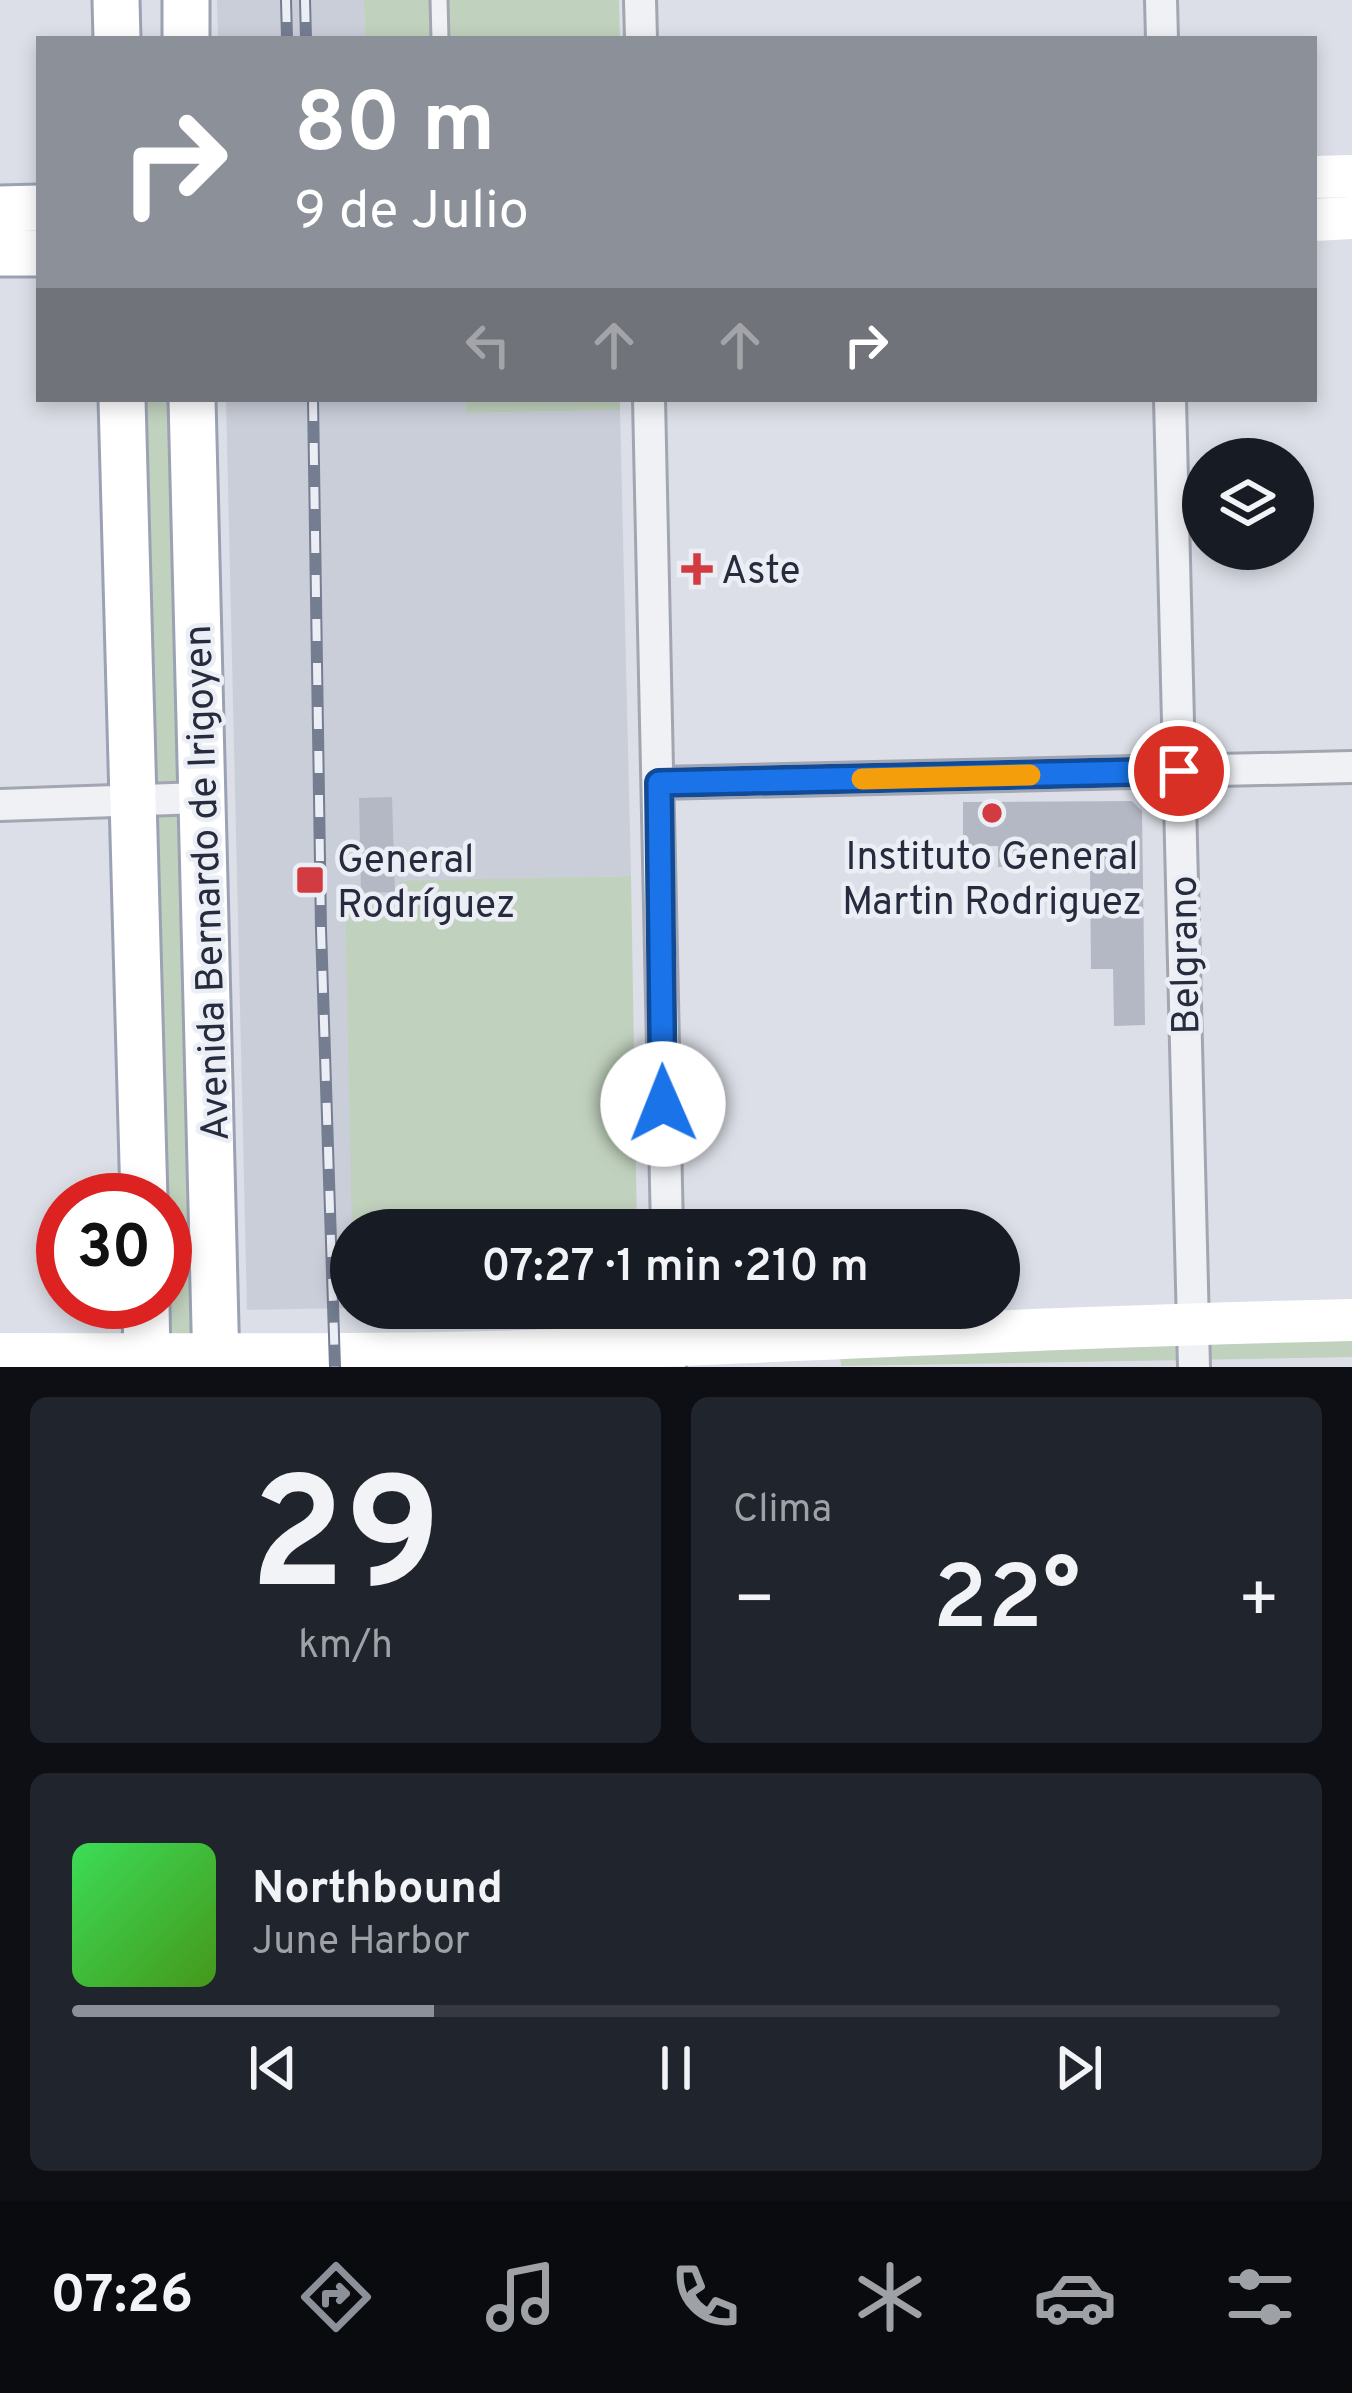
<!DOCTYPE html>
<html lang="es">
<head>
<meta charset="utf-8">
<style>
  :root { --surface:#171b24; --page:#20242c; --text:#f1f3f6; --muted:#9ea1a6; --line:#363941; --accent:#8c9099 }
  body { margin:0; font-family:Overpass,sans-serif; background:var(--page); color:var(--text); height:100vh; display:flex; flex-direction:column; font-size:45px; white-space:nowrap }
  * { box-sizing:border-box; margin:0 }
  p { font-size:39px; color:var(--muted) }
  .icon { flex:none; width:66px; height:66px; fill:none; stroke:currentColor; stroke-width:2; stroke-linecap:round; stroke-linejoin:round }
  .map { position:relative; height:1367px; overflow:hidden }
  .side { display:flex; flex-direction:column; gap:30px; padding:30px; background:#0d0f14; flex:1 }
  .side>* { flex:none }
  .top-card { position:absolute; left:36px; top:36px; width:1281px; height:366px; border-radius:0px; box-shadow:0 6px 18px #0003; background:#8c9099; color:#fff; overflow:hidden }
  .tools { position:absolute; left:1182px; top:438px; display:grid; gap:24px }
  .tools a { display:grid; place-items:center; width:132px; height:132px; border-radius:50%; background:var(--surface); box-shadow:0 6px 18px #0003; font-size:60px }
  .speed { position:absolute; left:36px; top:1173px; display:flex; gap:24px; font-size:60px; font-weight:700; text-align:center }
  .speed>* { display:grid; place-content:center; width:156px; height:156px; border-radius:50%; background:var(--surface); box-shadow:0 6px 18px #0003; line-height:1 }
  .speed .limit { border:18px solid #d22; background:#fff; color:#111 }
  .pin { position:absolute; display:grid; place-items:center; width:102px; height:102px; color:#fff; margin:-51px; border:6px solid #fff; border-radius:50%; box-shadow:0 3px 12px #0007 }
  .me { position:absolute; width:132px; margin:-66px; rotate:359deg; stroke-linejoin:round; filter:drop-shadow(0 0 9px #0008) }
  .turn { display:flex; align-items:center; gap:42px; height:252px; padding:0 60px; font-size:54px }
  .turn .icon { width:156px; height:156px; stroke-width:2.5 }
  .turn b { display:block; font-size:84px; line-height:102px }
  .lanes { display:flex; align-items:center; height:114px; padding:0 60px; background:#0003; justify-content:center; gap:60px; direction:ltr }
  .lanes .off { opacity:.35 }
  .big { font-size:90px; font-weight:600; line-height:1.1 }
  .side .widget { flex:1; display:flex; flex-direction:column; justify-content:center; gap:18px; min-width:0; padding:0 42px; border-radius:18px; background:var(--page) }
  .side .dial { align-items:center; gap:0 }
  .dial b { font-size:156px; line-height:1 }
  .song { display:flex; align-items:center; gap:36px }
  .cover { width:144px; height:144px; border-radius:18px; background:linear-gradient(135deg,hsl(130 70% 55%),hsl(100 70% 35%)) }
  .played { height:12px; border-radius:6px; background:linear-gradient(90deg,var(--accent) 30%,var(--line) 30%) }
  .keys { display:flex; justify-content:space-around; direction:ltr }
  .heat { display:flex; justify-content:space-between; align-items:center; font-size:66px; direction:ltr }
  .side .tiles { flex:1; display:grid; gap:30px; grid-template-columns:1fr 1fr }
  .widget:last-child { grid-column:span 2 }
  .trip { position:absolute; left:330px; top:1209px; width:690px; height:120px; border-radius:60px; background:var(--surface); box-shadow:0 6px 18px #0003; font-weight:600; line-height:120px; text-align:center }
  .tab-bar { display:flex; height:192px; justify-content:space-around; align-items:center; background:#090b0e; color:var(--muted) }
  .tab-bar .icon { width:84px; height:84px }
  .tab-bar .on { color:var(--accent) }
  .tab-bar b { font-size:54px; color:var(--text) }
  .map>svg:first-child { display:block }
  .built { fill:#caced9 }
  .park { fill:#c0d1bd }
  .building { fill:#b3b8c4 }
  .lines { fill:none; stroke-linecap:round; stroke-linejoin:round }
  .lane-casing { stroke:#a2a6b1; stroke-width:21 }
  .street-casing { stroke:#a2a6b1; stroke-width:36 }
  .primary-casing { stroke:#9ba2b3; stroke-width:51 }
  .lane { stroke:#eff1f5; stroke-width:15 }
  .street { stroke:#eff1f5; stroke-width:30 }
  .secondary { stroke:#fff; stroke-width:42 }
  .primary { stroke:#fff; stroke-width:45 }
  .rail-casing { stroke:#757d91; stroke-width:12 }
  .rail { stroke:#eceef5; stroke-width:8; stroke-dasharray:22; stroke-linecap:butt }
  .route-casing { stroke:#114b97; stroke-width:30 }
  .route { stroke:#1a73e8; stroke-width:21 }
  .slow { stroke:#f59e0b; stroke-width:21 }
  .poi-dot { fill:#d23b41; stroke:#eceef5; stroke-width:4.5 }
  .labels { text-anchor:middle; stroke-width:9; stroke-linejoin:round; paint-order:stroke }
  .poi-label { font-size:39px; fill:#262c3e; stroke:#eceef5; text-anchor:start }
  .street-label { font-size:39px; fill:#262c3e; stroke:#eceef5 }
</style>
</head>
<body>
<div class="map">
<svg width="1352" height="1367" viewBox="0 0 1352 1367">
  <rect width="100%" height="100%" fill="#dcdfe7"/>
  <!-- built -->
  <g class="built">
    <polygon points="217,0 364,0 365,39 218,39"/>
    <polygon points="226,399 465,399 466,413 620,410 631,876 399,882 351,1230 351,1308 247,1310"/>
  </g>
  <!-- park -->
  <g class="park">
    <polygon points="364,0 619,0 620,39 365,39"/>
    <polygon points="122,399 192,399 216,1367 147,1367 165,1302 165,1200"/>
    <polygon points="465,399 620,399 620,410 466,413"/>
    <polygon points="631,876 637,1230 352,1230 345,900 399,899 399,881"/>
    <polygon points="1352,1335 1352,1357 841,1366 840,1356"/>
  </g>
  <!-- building -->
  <g class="building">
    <polygon points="392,797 395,892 361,893 359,798"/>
    <polygon points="1132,801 1142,811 1145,1025 1114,1026 1113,969 1091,969 1090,866 998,867 998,846 963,846 963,802"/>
  </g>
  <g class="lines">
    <defs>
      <polyline id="lane" points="439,0 440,39"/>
      <g id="street">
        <polyline points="640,0 641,39"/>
        <polyline points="1161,0 1162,39"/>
        <polyline points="649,399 667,1230"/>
        <polyline points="1170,399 1194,1367"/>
        <polyline points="659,783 1352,767"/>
        <polyline points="0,805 201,798"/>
        <polyline points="669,1308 670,1367"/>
      </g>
      <g id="primary">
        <polyline points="116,0 117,39"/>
        <polyline points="186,0 186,39"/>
        <polyline points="0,209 39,208"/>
        <polyline points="0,253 39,253"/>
        <polyline points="122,399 144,1200"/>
        <polyline points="192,399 216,1367"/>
        <polyline points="146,1302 147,1367"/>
      </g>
    </defs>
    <!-- lane casing -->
    <use href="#lane" class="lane-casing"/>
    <!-- street casing -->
    <use href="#street" class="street-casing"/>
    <!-- primary casing -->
    <use href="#primary" class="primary-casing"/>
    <!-- lane -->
    <use href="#lane" class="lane"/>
    <!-- street -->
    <use href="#street" class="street"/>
    <!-- secondary -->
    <g class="secondary">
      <polyline points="1314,177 1352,176"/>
      <polyline points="1314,220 1352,218"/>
      <path d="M0 1354C212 1354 424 1357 635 1347 874 1337 1113 1325 1352 1320"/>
    </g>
    <!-- primary -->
    <use href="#primary" class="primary"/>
    <defs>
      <g id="rail">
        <polyline points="286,0 287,39"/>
        <polyline points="305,0 306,39"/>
        <polyline points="313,399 321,929 335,1367"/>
      </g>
    </defs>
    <!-- rail casing -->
    <use href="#rail" class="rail-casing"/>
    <!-- rail -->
    <use href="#rail" class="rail"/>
  </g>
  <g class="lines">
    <defs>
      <polyline id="route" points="663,1104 659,783 1179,771"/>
    </defs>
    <!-- route casing -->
    <use href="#route" class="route-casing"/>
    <!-- route -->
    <use href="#route" class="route"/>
    <!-- slow -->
    <polyline class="slow" points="862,779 1030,775"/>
  </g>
  <!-- markers -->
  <g class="poi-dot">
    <path d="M691 551h12v12h12v12h-12v12h-12v-12h-12v-12h12z"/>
    <circle cx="992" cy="813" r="12"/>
    <rect x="295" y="865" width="30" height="30" rx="6"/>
  </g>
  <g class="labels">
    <!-- poi labels -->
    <g class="poi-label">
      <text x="721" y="583">Aste</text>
      <text x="992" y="869" text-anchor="middle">Instituto General<tspan x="992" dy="45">Martin Rodriguez</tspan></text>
      <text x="337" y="872">General<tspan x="337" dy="45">Rodríguez</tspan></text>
    </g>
    <!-- street labels -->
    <g class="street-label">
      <text transform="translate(205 883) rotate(-92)" y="14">Avenida Bernardo de Irigoyen</text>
      <text transform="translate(1183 955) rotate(-91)" y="14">Belgrano</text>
    </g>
  </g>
</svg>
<div class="tools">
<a><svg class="icon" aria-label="layers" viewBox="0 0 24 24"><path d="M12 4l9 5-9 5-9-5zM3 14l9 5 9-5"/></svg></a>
</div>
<div class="speed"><div class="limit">30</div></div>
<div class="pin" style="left:1179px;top:771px;background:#d93025"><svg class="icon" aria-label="arrive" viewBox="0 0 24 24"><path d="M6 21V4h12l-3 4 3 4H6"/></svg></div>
<svg class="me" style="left:663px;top:1104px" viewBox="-20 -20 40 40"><circle r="19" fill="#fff"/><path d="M0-13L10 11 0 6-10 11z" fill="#1a73e8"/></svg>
<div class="trip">07:27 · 1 min · 210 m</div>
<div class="top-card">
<div class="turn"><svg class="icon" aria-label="right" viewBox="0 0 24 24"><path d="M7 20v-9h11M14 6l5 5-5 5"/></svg><div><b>80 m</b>9 de Julio</div></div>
<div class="lanes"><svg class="icon off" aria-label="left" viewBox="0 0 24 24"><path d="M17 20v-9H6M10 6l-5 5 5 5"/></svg><svg class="icon off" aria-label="ahead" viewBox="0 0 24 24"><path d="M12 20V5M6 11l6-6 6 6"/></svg><svg class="icon off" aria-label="ahead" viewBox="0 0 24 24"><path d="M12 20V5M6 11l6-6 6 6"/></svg><svg class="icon" aria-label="right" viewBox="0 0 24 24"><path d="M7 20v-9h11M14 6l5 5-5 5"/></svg></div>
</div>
</div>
<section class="side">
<div class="tiles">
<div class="widget dial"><b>29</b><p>km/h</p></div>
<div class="widget"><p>Clima</p>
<div class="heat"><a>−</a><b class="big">22°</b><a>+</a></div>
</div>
<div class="widget">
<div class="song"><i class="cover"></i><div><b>Northbound</b><p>June Harbor</p></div></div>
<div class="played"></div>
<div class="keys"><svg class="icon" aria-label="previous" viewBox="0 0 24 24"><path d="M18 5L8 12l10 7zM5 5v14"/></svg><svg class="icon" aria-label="pause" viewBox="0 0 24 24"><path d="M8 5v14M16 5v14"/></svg><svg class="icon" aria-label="next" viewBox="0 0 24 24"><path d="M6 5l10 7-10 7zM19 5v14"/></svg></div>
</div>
</div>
</section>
<nav class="tab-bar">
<b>07:26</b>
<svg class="icon on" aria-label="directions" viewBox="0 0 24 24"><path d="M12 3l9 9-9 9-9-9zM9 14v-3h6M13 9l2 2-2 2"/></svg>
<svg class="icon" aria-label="music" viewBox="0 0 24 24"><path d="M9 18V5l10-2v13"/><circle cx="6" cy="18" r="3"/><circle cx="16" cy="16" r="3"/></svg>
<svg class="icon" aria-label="phone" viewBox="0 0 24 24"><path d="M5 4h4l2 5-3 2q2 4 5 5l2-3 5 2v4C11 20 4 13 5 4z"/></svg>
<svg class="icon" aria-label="climate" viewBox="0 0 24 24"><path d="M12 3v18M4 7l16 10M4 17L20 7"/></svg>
<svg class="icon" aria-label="car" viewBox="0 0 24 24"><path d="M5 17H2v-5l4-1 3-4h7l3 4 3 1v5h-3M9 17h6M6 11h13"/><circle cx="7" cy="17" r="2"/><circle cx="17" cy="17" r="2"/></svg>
<svg class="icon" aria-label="filters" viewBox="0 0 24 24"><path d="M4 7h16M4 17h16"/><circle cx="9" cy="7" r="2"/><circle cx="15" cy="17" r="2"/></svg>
</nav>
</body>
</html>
